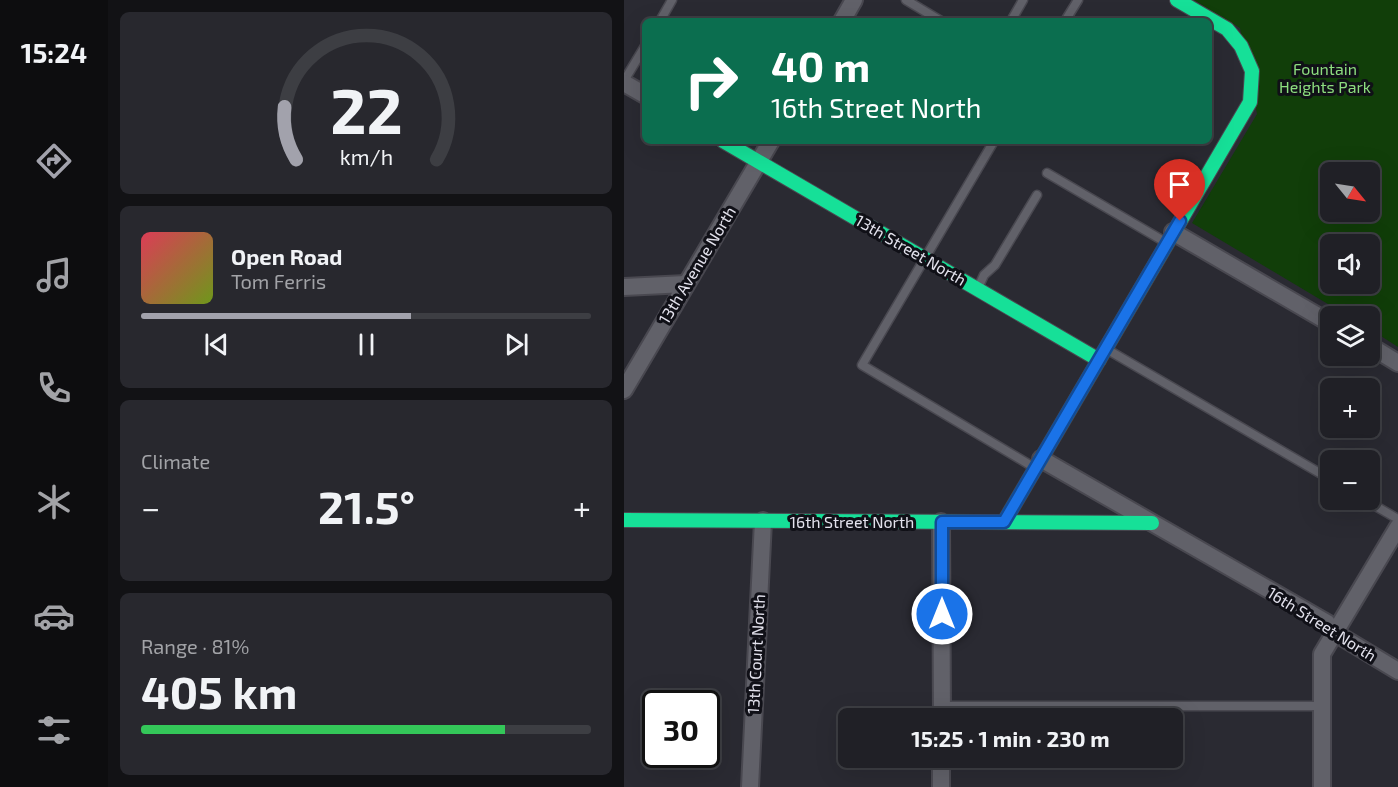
<!DOCTYPE html>
<html lang="en">
<head>
<meta charset="utf-8">
<style>
  :root { --surface:#202026; --page:#28282e; --text:#f1f3f6; --muted:#a2a3a7; --line:#3d3e43; --accent:#a2a2ac }
  body { margin:0; font-family:"Exo 2",sans-serif; background:var(--page); color:var(--text); height:100vh; display:flex; flex-direction:column; font-size:22px; white-space:nowrap }
  * { box-sizing:border-box; margin:0 }
  p { font-size:20px; color:var(--muted) }
  .icon { flex:none; width:33px; height:33px; fill:none; stroke:currentColor; stroke-width:2; stroke-linecap:round; stroke-linejoin:round }
  .map { position:relative; flex:1; overflow:hidden }
  .panel { display:flex; flex-direction:column; gap:12px; padding:12px; background:#121215; width:516px }
  .panel>* { flex:none }
  .hud { position:absolute; left:18px; top:18px; width:570px; height:126px; border-radius:9px; box-shadow:0 6px 24px #0002,0 0 0 2px var(--line); background:#0b6e4f; color:#fff; overflow:hidden }
  .needle { width:39px; rotate:120deg }
  .tools { position:absolute; left:696px; top:162px; display:grid; gap:12px }
  .tools a { display:grid; place-items:center; width:60px; height:60px; border-radius:9px; background:var(--surface); box-shadow:0 6px 24px #0002,0 0 0 2px var(--line); font-size:30px }
  .speed { position:absolute; left:18px; top:690px; display:flex; gap:12px; font-size:30px; font-weight:700; text-align:center }
  .speed>* { display:grid; place-content:center; width:78px; height:78px; border-radius:50%; background:var(--surface); box-shadow:0 6px 24px #0002,0 0 0 2px var(--line); line-height:1 }
  .speed .limit { border:3px solid #111; border-radius:9px; background:#fff; color:#111 }
  .pin { position:absolute; display:grid; place-items:center; width:51px; height:51px; color:#fff; margin:-62px -26px; border-radius:50% 50% 50% 0; rotate:-45deg; box-shadow:0 0 6px #0007 }
  .pin .icon { rotate:45deg }
  .me { position:absolute; width:66px; margin:-33px; rotate:0deg; stroke-linejoin:round; filter:drop-shadow(0 0 4px #0008) }
  .turn { display:flex; align-items:center; gap:21px; height:126px; padding:0 30px; font-size:27px }
  .turn .icon { width:78px; height:78px; stroke-width:2.5 }
  .turn b { display:block; font-size:42px; line-height:51px }
  .big { font-size:45px; font-weight:700; line-height:1.1 }
  .panel .tile { flex:1; display:flex; flex-direction:column; justify-content:center; gap:9px; min-width:0; padding:0 21px; border-radius:9px; background:var(--page) }
  .panel .dial { align-items:center; gap:0 }
  .dial svg { height:156px; overflow:visible; fill:none; stroke:var(--line); stroke-width:7; stroke-linecap:round; text-anchor:middle }
  .dial text { fill:var(--text); stroke:none }
  .song { display:flex; align-items:center; gap:18px }
  .cover { width:72px; height:72px; border-radius:9px; background:linear-gradient(135deg,hsl(350 70% 55%),hsl(80 70% 35%)) }
  .played { height:6px; border-radius:3px; background:linear-gradient(90deg,var(--accent) 60%,var(--line) 60%) }
  .keys { display:flex; justify-content:space-around; direction:ltr }
  .heat { display:flex; justify-content:space-between; align-items:center; font-size:33px; direction:ltr }
  .charge { height:9px; border-radius:4px; background:linear-gradient(90deg,#34c759 81%,var(--line) 0) }
  .trip { position:absolute; left:214px; top:708px; width:345px; height:60px; border-radius:9px; background:var(--surface); box-shadow:0 6px 24px #0002,0 0 0 2px var(--line); font-weight:700; line-height:60px; text-align:center }
  main { display:flex; flex:1; min-height:0 }
  .dock { display:flex; flex-direction:column; width:108px; justify-content:space-around; align-items:center; background:#0d0d0f; color:var(--muted) }
  .dock .icon { width:42px; height:42px }
  .dock .selected { color:var(--accent) }
  .dock b { font-size:27px; color:var(--text) }
  .map>svg:first-child { display:block }
  .green { fill:#113e09; fill-rule:evenodd }
  .lines { fill:none; stroke-linecap:round; stroke-linejoin:round }
  .lane-casing { stroke:#494850; stroke-width:11 }
  .street-casing { stroke:#494850; stroke-width:20 }
  .fast-casing { stroke:#494850; stroke-width:16 }
  .lane { stroke:#616169; stroke-width:8 }
  .street { stroke:#616169; stroke-width:16 }
  .fast { stroke:#16e098; stroke-width:14 }
  .route-casing { stroke:#114b97; stroke-width:15 }
  .route { stroke:#1a73e8; stroke-width:10 }
  .labels { text-anchor:middle; stroke-width:6; stroke-linejoin:round; paint-order:stroke }
  .park-label { font-size:16px; fill:#8ddd7f; stroke:#101017 }
  .street-label { font-size:16px; fill:#e3e2ed; stroke:#101017 }
</style>
</head>
<body>
<main>
<nav class="dock">
<b>15:24</b>
<svg class="icon selected" aria-label="directions" viewBox="0 0 24 24"><path d="M12 3l9 9-9 9-9-9zM9 14v-3h6M13 9l2 2-2 2"/></svg>
<svg class="icon" aria-label="music" viewBox="0 0 24 24"><path d="M9 18V5l10-2v13"/><circle cx="6" cy="18" r="3"/><circle cx="16" cy="16" r="3"/></svg>
<svg class="icon" aria-label="phone" viewBox="0 0 24 24"><path d="M5 4h4l2 5-3 2q2 4 5 5l2-3 5 2v4C11 20 4 13 5 4z"/></svg>
<svg class="icon" aria-label="climate" viewBox="0 0 24 24"><path d="M12 3v18M4 7l16 10M4 17L20 7"/></svg>
<svg class="icon" aria-label="car" viewBox="0 0 24 24"><path d="M5 17H2v-5l4-1 3-4h7l3 4 3 1v5h-3M9 17h6M6 11h13"/><circle cx="7" cy="17" r="2"/><circle cx="17" cy="17" r="2"/></svg>
<svg class="icon" aria-label="filters" viewBox="0 0 24 24"><path d="M4 7h16M4 17h16"/><circle cx="9" cy="7" r="2"/><circle cx="15" cy="17" r="2"/></svg>
</nav>
<section class="panel">
<div class="tile dial"><svg viewBox="0 0 100 80">
<path d="M14 69A42 42 0 1 1 86 69"/>
<path d="M14 69A42 42 0 0 1 8 42" stroke="#a2a2ac"/>
<text x="50" y="56" font-size="32" font-weight="700">22</text>
<text x="50" y="72" font-size="11">km/h</text>
</svg></div>
<div class="tile">
<div class="song"><i class="cover"></i><div><b>Open Road</b><p>Tom Ferris</p></div></div>
<div class="played"></div>
<div class="keys"><svg class="icon" aria-label="previous" viewBox="0 0 24 24"><path d="M18 5L8 12l10 7zM5 5v14"/></svg><svg class="icon" aria-label="pause" viewBox="0 0 24 24"><path d="M8 5v14M16 5v14"/></svg><svg class="icon" aria-label="next" viewBox="0 0 24 24"><path d="M6 5l10 7-10 7zM19 5v14"/></svg></div>
</div>
<div class="tile"><p>Climate</p>
<div class="heat"><a>−</a><b class="big">21.5°</b><a>+</a></div>
</div>
<div class="tile"><p>Range · 81%</p><b class="big">405 km</b><div class="charge"></div></div>
</section>
<div class="map">
<svg width="774" height="787" viewBox="0 0 774 787">
  <rect width="100%" height="100%" fill="#2a2a32"/>
  <!-- green -->
  <path class="green" d="M570 0H774V347L746 329V316H724L568 223 633 114 616 28ZM706 172H746V212H706ZM706 244H746V284H706Z"/>
  <g class="lines">
    <defs>
      <g id="lane">
        <polyline points="282,0 317,21"/>
        <polyline points="36,21 48,0"/>
        <polyline points="387,21 399,0"/>
        <polyline points="441,21 454,0"/>
        <polyline points="0,81 21,46"/>
        <polyline points="370,141 238,365 411,468"/>
        <polyline points="423,173 543,243"/>
        <polyline points="354,288 360,275 371,265 413,195"/>
        <polyline points="484,350 706,479"/>
        <polyline points="741,500 774,519"/>
        <polyline points="318,706 698,706"/>
      </g>
      <g id="street">
        <polyline points="218,21 230,0"/>
        <polyline points="0,83 21,95"/>
        <polyline points="549,232 706,323"/>
        <polyline points="0,287 62,284"/>
        <polyline points="746,346 774,363"/>
        <polyline points="0,390 147,141"/>
        <path d="M417 459C512 514 608 568 703 623L711 633 774 671"/>
        <polyline points="317,522 318,718"/>
        <polyline points="126,787 139,521"/>
        <polyline points="317,787 317,758"/>
        <polyline points="698,787 698,654 774,527"/>
      </g>
      <g id="fast">
        <polyline points="99,141 475,360"/>
        <polyline points="0,520 528,523"/>
        <polyline points="380,522 626,102 628,71 617,46 603,29 553,0"/>
      </g>
    </defs>
    <!-- lane casing -->
    <use href="#lane" class="lane-casing"/>
    <!-- street casing -->
    <use href="#street" class="street-casing"/>
    <!-- fast casing -->
    <use href="#fast" class="fast-casing"/>
    <!-- lane -->
    <use href="#lane" class="lane"/>
    <!-- street -->
    <use href="#street" class="street"/>
    <!-- fast -->
    <use href="#fast" class="fast"/>
  </g>
  <g class="lines">
    <defs>
      <polyline id="route" points="318,614 318,522 380,522 556,221"/>
    </defs>
    <!-- route casing -->
    <use href="#route" class="route-casing"/>
    <!-- route -->
    <use href="#route" class="route"/>
  </g>
  <g class="labels">
    <!-- park labels -->
    <g class="park-label">
      <text x="701" y="75">Fountain<tspan x="701" dy="18">Heights Park</tspan></text>
    </g>
    <!-- street labels -->
    <g class="street-label">
      <text transform="translate(287 250) rotate(30)" y="6">13th Street North</text>
      <text transform="translate(73 265) rotate(-59)" y="6">13th Avenue North</text>
      <text x="228" y="528">16th Street North</text>
      <text transform="translate(698 624) rotate(32)" y="6">16th Street North</text>
      <text transform="translate(132 654) rotate(-87)" y="6">13th Court North</text>
    </g>
  </g>
</svg>
<div class="tools">
<a><svg class="needle" viewBox="-14 -14 28 28"><path d="M0-13l5 13h-10z" fill="#e53935"/><path d="M0 13l5-13h-10z" fill="#a2a3a7"/></svg></a>
<a><svg class="icon" aria-label="sound" viewBox="0 0 24 24"><path d="M4 9h4l5-4v14l-5-4H4zM17 9q2 3 0 6"/></svg></a>
<a><svg class="icon" aria-label="layers" viewBox="0 0 24 24"><path d="M12 4l9 5-9 5-9-5zM3 14l9 5 9-5"/></svg></a>
<a>+</a>
<a>−</a>
</div>
<div class="speed"><div class="limit">30</div></div>
<div class="pin" style="left:556px;top:221px;background:#d93025"><svg class="icon" aria-label="arrive" viewBox="0 0 24 24"><path d="M6 21V4h12l-3 4 3 4H6"/></svg></div>
<svg class="me" style="left:318px;top:614px" viewBox="-20 -20 40 40"><circle r="17" fill="#1a73e8" stroke="#fff" stroke-width="3"/><path d="M0-11L8 9 0 5-8 9z" fill="#fff"/></svg>
<div class="trip">15:25 · 1 min · 230 m</div>
<div class="hud">
<div class="turn"><svg class="icon" aria-label="right" viewBox="0 0 24 24"><path d="M7 20v-9h11M14 6l5 5-5 5"/></svg><div><b>40 m</b>16th Street North</div></div>
</div>
</div>
</main>
</body>
</html>
